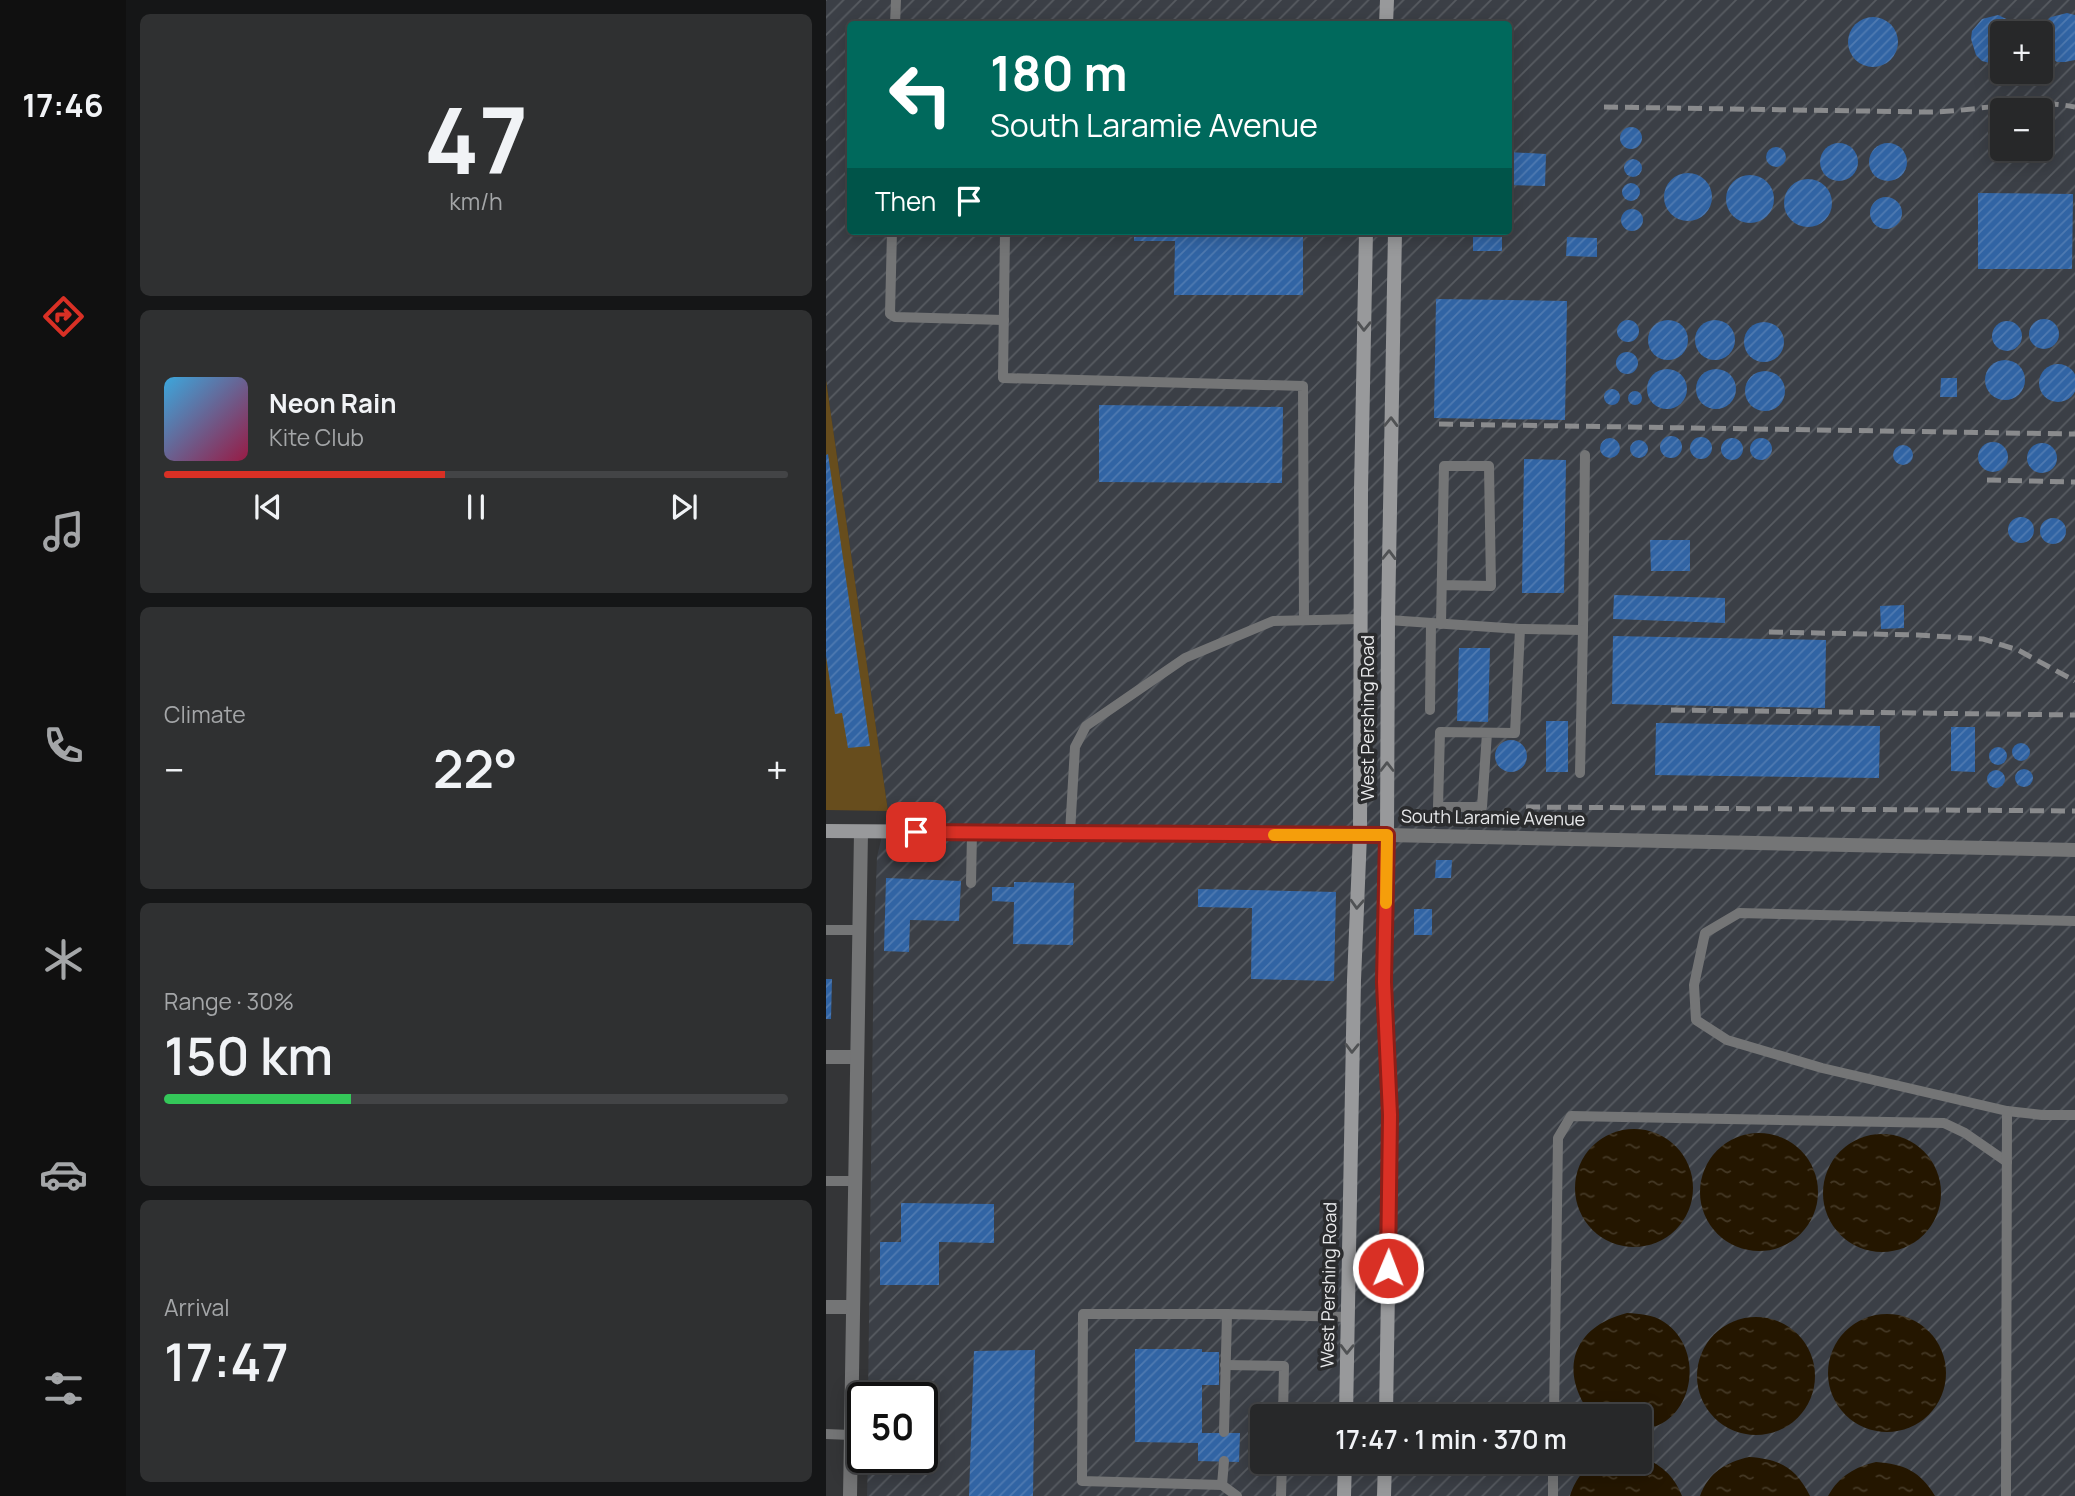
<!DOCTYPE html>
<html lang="en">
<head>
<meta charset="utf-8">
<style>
  :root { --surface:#272829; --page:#2f3031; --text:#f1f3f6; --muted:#a4a6a8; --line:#434446; --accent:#d93025 }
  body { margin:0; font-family:Manrope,sans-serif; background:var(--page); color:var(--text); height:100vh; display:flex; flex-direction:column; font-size:26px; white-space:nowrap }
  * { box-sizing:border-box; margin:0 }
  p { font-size:23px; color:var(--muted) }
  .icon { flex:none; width:38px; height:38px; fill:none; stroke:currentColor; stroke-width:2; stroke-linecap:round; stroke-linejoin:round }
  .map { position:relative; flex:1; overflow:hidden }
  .sheet { display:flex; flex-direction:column; gap:14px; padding:14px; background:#151617; width:700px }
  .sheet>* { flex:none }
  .guide { position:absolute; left:21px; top:21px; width:665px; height:214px; border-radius:7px; box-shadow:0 4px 18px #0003,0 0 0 2px var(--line); background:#00695c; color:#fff; overflow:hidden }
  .buttons { position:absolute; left:1164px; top:21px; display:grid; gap:14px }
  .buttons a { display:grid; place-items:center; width:63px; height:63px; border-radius:7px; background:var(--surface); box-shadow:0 4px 18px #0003,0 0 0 2px var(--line); font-size:35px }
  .speed { position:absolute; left:21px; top:1382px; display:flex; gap:14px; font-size:35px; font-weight:700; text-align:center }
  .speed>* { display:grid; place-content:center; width:91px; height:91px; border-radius:50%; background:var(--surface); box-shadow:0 4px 18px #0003,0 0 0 2px var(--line); line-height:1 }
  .speed .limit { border:4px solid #111; border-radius:10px; background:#fff; color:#111 }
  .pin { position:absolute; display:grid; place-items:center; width:60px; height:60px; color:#fff; margin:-30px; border-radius:14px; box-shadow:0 4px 10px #0006 }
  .me { position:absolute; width:77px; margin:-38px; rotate:1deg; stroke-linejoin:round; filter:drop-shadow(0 0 5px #0008) }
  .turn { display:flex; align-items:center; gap:24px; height:147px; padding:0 28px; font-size:32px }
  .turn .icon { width:91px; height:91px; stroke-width:2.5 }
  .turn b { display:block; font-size:49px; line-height:60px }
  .then { display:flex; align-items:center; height:66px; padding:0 28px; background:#0003; gap:14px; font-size:26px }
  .big { font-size:52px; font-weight:600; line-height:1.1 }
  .sheet .widget { flex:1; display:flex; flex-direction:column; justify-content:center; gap:10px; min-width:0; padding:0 24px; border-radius:10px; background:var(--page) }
  .sheet .dial { align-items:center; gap:0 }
  .dial b { font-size:91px; line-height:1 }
  .song { display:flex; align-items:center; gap:21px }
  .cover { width:84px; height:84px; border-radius:10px; background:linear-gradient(135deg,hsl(200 70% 55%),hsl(340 70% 35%)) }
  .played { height:7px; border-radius:4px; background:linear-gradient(90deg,var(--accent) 45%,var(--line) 45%) }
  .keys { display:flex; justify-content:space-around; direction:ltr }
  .heat { display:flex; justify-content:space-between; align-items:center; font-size:38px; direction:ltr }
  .charge { height:10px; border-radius:5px; background:linear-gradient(90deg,#34c759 30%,var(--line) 0) }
  .trip { position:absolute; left:424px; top:1404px; width:402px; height:70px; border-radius:7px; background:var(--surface); box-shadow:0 4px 18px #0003,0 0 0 2px var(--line); font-weight:600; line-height:70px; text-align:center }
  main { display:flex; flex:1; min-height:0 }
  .tab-bar { display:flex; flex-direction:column; width:126px; justify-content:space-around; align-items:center; background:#101010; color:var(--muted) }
  .tab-bar .icon { width:49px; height:49px }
  .tab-bar .current { color:var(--accent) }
  .tab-bar b { font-size:32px; color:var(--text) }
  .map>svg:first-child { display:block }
  .industrial { fill:url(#industrial-furrows); fill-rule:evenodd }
  .pitch { fill:#674d1d }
  .water { fill:url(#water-ripples) }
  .building { fill:url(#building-hatch) }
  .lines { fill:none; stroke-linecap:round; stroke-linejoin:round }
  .lane { stroke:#747576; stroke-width:10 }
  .street { stroke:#747576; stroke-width:14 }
  .secondary { stroke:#98999b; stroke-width:14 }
  .rail { stroke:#8a8b8d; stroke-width:5; stroke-dasharray:14 7; stroke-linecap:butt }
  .oneway { stroke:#505254 }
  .route-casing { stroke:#8d1f18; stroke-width:18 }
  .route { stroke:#d93025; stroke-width:12 }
  .slow { stroke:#f59e0b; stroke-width:12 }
  .labels { text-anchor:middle; stroke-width:7; stroke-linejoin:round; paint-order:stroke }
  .street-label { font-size:18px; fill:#e8e9eb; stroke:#2a2b2d }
</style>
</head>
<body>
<main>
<nav class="tab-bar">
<b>17:46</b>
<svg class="icon current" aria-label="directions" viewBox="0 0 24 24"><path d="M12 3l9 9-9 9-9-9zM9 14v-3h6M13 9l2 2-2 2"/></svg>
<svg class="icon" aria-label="music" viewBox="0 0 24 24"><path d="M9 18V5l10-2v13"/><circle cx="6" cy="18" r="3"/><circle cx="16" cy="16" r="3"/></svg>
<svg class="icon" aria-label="phone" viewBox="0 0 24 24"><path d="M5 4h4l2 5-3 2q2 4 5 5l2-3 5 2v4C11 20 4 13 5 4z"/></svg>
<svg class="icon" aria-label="climate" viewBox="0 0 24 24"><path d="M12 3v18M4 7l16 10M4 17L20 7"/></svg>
<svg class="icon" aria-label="car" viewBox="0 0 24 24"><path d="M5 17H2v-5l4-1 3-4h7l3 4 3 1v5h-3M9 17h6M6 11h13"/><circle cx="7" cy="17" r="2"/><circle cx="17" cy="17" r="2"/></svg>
<svg class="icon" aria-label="filters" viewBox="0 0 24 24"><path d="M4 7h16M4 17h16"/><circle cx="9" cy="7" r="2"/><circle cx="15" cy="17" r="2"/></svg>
</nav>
<section class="sheet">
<div class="widget dial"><b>47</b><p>km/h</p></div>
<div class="widget">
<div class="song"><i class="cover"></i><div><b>Neon Rain</b><p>Kite Club</p></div></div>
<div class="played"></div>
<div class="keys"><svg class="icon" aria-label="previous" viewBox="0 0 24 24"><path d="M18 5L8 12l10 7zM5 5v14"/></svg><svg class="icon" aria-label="pause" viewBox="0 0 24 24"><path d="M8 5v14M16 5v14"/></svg><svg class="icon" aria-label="next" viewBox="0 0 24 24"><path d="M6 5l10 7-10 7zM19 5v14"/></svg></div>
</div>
<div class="widget"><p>Climate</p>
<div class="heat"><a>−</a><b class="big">22°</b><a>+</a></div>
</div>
<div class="widget"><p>Range · 30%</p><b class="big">150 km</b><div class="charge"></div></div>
<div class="widget"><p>Arrival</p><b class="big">17:47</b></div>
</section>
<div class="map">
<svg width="1249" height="1496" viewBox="0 0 1249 1496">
  <defs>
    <pattern id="industrial-furrows" width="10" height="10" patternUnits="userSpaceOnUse" patternTransform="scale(1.75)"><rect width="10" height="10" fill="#3b3f46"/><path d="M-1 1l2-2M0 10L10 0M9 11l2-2" fill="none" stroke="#575b61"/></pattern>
    <pattern id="water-ripples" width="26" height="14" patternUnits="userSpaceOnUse" patternTransform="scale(1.75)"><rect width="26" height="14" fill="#241600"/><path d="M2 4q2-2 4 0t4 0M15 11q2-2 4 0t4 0" fill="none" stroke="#443825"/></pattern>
    <pattern id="building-hatch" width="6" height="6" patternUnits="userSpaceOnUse" patternTransform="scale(1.75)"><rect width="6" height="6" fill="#3164a4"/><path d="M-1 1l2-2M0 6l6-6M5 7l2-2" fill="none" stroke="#4f7ab1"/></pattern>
  </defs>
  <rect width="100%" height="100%" fill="#343537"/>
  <!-- industrial -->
  <path class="industrial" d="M0 0H1249V1496H41L42 1458H96V1398H42L48 935 51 857 62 811 0 380ZM24 24H682V231H24ZM1176 33H1214V72H1176ZM1176 110H1214V149H1176ZM436 1416H814V1461H436Z"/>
  <!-- pitch -->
  <polygon class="pitch" points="0,380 62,811 0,810"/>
  <!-- water -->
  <g class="water">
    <circle cx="808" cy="1188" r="59"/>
    <circle cx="933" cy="1192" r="59"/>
    <circle cx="1056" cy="1193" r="59"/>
    <path d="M801 1313C814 1314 826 1314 838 1322 881 1350 868 1426 814 1430V1416H766C732 1371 746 1327 801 1313Z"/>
    <circle cx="1061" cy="1373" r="59"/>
    <circle cx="930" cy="1376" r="59"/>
    <path d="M814 1456C834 1464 848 1475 856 1496H744C748 1483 758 1465 773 1461 783 1458 803 1461 814 1461Z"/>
    <path d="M923 1457C954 1459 970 1468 984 1496H874C882 1473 900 1462 923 1457Z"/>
    <path d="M1050 1462C1078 1464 1094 1471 1109 1496H1002C1013 1476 1029 1467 1050 1462Z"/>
  </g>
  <!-- building -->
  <g class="building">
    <polygon points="1241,13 1249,15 1249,60 1239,62 1231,62 1218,52 1214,45 1214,33 1219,22 1225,17"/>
    <polygon points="1172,15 1187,22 1193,33 1176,33 1176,64 1171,65 1156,61 1150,55 1145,39 1146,31 1156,19"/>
    <circle cx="1047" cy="42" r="25"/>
    <circle cx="805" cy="138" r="11"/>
    <circle cx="1062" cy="162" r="19"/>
    <circle cx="1013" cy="162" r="19"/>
    <circle cx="950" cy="157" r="10"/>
    <polygon points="682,152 720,154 719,186 682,185"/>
    <circle cx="807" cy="168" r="9"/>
    <circle cx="862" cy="197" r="24"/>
    <circle cx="924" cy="199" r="24"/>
    <circle cx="982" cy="203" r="24"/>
    <circle cx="805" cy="192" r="9"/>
    <polygon points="1152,193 1247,194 1246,269 1152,269"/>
    <circle cx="1060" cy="213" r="16"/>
    <circle cx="806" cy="220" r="11"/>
    <polygon points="308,231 477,231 477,295 348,295 349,241 308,241"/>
    <rect x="647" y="231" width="29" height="20"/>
    <polygon points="741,237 771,238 771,257 740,256"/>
    <polygon points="610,299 741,301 739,420 608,418"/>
    <circle cx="1218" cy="334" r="15"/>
    <circle cx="802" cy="331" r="11"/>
    <circle cx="889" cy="340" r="20"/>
    <circle cx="842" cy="340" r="20"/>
    <circle cx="1181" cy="336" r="15"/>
    <circle cx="938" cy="342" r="20"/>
    <circle cx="801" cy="363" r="11"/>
    <circle cx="1179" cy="380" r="20"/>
    <circle cx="1232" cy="383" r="19"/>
    <circle cx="890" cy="389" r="20"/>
    <circle cx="841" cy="389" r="20"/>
    <circle cx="939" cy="391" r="20"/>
    <polygon points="1115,378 1131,378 1131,397 1114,397"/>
    <circle cx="786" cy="397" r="8"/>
    <circle cx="809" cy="398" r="7"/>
    <polygon points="273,405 457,407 456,483 273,482"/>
    <circle cx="845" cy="447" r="11"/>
    <circle cx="875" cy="448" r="11"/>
    <circle cx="906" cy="449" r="11"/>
    <circle cx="935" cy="449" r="11"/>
    <circle cx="784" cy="448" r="10"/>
    <circle cx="813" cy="449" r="9"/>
    <circle cx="1167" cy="457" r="15"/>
    <circle cx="1216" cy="458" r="15"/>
    <circle cx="1077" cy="455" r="10"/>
    <polygon points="2,454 44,746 22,748 16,713 9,714 0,656 0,455"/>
    <polygon points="698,459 740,460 738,593 696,593"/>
    <circle cx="1195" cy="530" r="13"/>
    <circle cx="1227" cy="531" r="13"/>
    <polygon points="824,540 864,540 864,571 825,571"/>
    <polygon points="788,595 899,598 899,623 787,619"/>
    <polygon points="1078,605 1078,628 1055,629 1054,606"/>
    <polygon points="787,636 1000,640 999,708 786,704"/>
    <polygon points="633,648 664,648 662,722 631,721"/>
    <rect x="720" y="721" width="22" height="51"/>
    <polygon points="830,723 1054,726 1053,778 829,775"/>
    <polygon points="1125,727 1149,727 1149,772 1125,771"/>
    <circle cx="685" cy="756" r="16"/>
    <circle cx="1195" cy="752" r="9"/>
    <circle cx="1172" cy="756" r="9"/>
    <circle cx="1198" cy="778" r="9"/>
    <circle cx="1170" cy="779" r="9"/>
    <polygon points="610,860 626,860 625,878 609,878"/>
    <polygon points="60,878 135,881 133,921 84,920 83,952 58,951"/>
    <polygon points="188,882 248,883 247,945 187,944 188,902 166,901 166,887 188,887"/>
    <polygon points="372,889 510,892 508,981 425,979 426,908 372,907"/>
    <rect x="588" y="909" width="18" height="26"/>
    <polygon points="0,979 6,979 5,1019 0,1019"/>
    <polygon points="75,1203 168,1204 168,1243 113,1242 113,1285 54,1285 54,1242 75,1242"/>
    <polygon points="309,1349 376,1349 376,1352 393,1352 393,1385 376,1385 376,1433 414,1433 413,1462 372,1461 372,1443 309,1442"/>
    <polygon points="209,1350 207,1496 143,1496 148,1351"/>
  </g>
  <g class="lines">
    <!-- lane -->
    <g class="lane">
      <polyline points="69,24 70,0"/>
      <polyline points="66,231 64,314 69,317 178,320"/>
      <polyline points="179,231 177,378 477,386 478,620"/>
      <polyline points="562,620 694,629 689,733 614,732 612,807 656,807 661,733"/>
      <polyline points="615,624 618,466 663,466 665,586 616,585"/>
      <polyline points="694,629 757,630 759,455"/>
      <polyline points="604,710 605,623"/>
      <polyline points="754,773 757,630"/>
      <polyline points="244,833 249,747 260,726 359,658 447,621 534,619"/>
      <polyline points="145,883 146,833"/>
      <polyline points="0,930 33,930"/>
      <polyline points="1181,1111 1216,1115 1249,1115"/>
      <polyline points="0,1181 29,1181"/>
      <polyline points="399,1365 458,1366 457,1416"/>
      <polyline points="728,1416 732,1138 745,1116 1118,1123 1139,1133 1181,1162"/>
      <polyline points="398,1432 401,1314"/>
      <polyline points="0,1434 25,1435"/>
      <polyline points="396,1485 398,1461"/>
      <polyline points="411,1496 396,1485 256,1481 257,1314 401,1314 522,1317"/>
      <polyline points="455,1496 456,1461"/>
      <polyline points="727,1496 727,1461"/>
      <polyline points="1180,1496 1181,1111 996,1068 901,1040 870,1020 868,985 879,933 913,913 1249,921"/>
    </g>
    <!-- street -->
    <g class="street">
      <polyline points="561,835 1249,850"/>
      <polyline points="0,1057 31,1057"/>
      <polyline points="0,1307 27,1307"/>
      <polyline points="24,1496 35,832"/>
    </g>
    <!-- secondary -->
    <g class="secondary">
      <polyline points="560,24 561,0"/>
      <polyline points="0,831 561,835"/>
      <polyline points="520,1416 528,980 534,835 535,490 540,231"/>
      <polyline points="560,1416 564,1162 563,1068 558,982 561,835 562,620 569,231"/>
      <polyline points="518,1496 519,1461"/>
      <polyline points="558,1496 559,1461"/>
    </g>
    <!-- rail -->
    <g class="rail">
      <path d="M778 107 1101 112C1150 112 1200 97 1249 107"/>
      <polyline points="613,424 1249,434"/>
      <polyline points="1161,480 1249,482"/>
      <polyline points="943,632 1092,635 1157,639 1192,650 1249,681"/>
      <polyline points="845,710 1249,715"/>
      <polyline points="700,807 1249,811"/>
    </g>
  </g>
  <!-- one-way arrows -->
  <defs><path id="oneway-chevron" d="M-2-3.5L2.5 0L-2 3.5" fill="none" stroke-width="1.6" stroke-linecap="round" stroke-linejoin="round" transform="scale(1.75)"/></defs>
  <g class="oneway">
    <use href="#oneway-chevron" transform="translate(538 326) rotate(91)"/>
    <use href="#oneway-chevron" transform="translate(565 422) rotate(-89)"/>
    <use href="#oneway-chevron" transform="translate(563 555) rotate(-89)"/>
    <use href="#oneway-chevron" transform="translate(561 767) rotate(-90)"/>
    <use href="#oneway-chevron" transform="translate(531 904) rotate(93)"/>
    <use href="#oneway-chevron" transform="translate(526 1048) rotate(91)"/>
    <use href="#oneway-chevron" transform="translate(521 1349) rotate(91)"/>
  </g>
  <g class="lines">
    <defs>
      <polyline id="route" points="90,832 561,835 558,982 564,1115 562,1268"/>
    </defs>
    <!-- route casing -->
    <use href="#route" class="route-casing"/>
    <!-- route -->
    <use href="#route" class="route"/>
    <!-- slow -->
    <polyline class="slow" points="448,835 561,835 560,903"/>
  </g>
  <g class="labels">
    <!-- street labels -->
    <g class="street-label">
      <text transform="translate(542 718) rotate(-90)" y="6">West Pershing Road</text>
      <text transform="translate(667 818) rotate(1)" y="6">South Laramie Avenue</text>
      <text transform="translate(503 1285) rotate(-89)" y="6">West Pershing Road</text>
    </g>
  </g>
</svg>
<div class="buttons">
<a>+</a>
<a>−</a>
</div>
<div class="speed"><div class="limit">50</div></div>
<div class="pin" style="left:90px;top:832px;background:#d93025"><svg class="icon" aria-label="arrive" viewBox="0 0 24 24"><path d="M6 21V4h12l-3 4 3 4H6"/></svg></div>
<svg class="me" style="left:562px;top:1268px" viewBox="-20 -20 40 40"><circle r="17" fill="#d93025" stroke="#fff" stroke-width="3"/><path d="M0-11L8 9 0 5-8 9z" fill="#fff"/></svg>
<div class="trip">17:47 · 1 min · 370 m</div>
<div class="guide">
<div class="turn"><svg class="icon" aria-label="left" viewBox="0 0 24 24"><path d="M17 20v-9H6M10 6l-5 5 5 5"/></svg><div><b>180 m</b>South Laramie Avenue</div></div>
<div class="then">Then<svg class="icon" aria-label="arrive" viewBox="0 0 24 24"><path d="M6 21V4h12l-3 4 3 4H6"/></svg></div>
</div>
</div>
</main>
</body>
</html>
